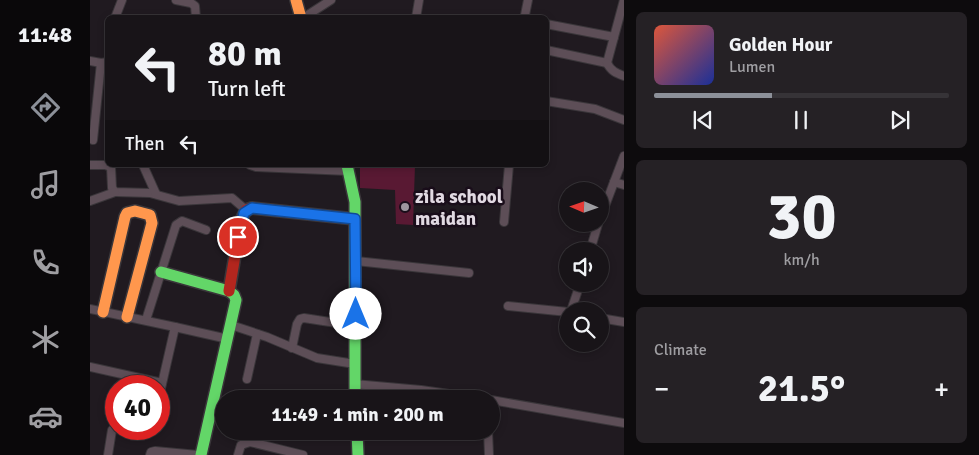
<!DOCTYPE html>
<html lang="en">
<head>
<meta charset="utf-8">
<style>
  :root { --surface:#181418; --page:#252125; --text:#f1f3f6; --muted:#9f9ea2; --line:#363337; --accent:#8c9099 }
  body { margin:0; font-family:Signika,sans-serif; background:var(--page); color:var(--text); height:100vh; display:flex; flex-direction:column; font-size:19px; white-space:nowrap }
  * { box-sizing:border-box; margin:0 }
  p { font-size:16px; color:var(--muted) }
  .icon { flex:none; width:28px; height:28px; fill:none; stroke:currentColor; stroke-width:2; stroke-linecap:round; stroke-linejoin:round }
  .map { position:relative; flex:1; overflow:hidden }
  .sheet { display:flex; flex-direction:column; gap:12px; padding:12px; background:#0d0b0d; width:355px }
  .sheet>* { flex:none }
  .hud { position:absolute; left:15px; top:15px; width:444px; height:152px; border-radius:8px; box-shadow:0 2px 8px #0003,0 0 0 1px var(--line); background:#181418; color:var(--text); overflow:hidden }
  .needle { width:32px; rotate:272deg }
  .tools { position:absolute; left:469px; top:182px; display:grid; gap:10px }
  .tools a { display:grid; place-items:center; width:50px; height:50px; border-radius:50%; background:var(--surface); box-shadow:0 2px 8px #0003,0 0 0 1px var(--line); font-size:25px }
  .speed { position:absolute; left:15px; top:375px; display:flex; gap:10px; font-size:25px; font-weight:700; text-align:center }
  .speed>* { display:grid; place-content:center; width:65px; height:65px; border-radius:50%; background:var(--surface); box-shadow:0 2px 8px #0003,0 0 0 1px var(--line); line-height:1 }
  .speed .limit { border:8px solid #d22; background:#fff; color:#111 }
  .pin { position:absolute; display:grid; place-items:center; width:42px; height:42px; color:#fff; margin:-21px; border:2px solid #fff; border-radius:50%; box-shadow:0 1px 5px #0007 }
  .me { position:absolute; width:55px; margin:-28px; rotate:0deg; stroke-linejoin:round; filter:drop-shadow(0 0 4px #0008) }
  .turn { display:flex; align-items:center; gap:18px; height:105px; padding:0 20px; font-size:22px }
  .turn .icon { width:65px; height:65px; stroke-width:2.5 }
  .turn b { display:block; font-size:35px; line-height:42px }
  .then { display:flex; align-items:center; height:48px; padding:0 20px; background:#0003; gap:10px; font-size:19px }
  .big { font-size:38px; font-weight:700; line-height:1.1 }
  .sheet .card { flex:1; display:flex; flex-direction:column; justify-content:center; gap:8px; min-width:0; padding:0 18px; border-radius:8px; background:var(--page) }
  .sheet .dial { align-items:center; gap:0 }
  .dial b { font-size:65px; line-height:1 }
  .song { display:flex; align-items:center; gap:15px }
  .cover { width:60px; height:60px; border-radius:8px; background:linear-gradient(135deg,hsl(10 70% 55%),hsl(230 70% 35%)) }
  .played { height:5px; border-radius:2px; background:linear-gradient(90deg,var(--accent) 40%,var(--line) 40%) }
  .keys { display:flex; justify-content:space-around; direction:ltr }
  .heat { display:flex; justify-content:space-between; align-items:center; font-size:28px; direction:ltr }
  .trip { position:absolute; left:125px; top:390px; width:285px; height:50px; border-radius:25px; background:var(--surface); box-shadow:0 2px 8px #0003,0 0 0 1px var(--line); font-weight:700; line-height:50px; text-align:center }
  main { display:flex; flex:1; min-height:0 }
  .menu { display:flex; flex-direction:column; width:90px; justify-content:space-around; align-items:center; background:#0a080a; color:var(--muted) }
  .menu .icon { width:35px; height:35px }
  .menu .on { color:var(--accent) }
  .menu b { font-size:22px; color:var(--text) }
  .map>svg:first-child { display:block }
  .green { fill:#591933 }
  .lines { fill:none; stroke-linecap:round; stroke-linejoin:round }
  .street-casing { stroke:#3a363a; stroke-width:10 }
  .fast-casing { stroke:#3a363a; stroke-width:14 }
  .slow-casing { stroke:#3a363a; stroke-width:14 }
  .jam-casing { stroke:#3a363a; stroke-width:14 }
  .street { stroke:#5d4e57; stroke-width:8 }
  .fast { stroke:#63d668; stroke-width:11 }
  .slow { stroke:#ff974d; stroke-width:11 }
  .jam { stroke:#b3261e; stroke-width:11 }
  .route-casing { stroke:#114b97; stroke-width:12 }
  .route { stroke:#1a73e8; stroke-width:9 }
  .poi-dot { fill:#9d969e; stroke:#190d1a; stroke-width:2 }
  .labels { text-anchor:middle; stroke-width:5; stroke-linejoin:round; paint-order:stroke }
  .poi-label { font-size:19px; font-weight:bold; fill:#e1d9e2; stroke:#190d1a; text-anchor:start }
</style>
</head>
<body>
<main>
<nav class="menu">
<b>11:48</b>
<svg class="icon on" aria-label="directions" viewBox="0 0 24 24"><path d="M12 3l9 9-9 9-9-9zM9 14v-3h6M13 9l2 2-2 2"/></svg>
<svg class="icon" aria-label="music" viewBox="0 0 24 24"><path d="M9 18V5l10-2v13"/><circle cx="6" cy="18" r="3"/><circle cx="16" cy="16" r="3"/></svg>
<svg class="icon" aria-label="phone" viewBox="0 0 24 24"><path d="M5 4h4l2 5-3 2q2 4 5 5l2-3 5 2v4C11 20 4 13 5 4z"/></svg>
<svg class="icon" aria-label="climate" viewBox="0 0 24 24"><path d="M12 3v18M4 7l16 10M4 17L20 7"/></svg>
<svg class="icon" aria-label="car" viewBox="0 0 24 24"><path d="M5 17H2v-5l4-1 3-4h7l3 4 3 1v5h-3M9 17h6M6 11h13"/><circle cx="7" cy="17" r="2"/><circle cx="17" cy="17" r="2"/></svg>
</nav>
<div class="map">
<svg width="534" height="455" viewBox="0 0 534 455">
  <rect width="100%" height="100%" fill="#201a20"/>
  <!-- green -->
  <polygon class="green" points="270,165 325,165 323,225 306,224 305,190 270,188"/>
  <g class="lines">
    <defs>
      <g id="street">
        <polyline points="86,0 101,3 105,6 106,18"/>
        <polyline points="435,15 438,0"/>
        <polyline points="25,18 32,0"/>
        <polyline points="213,18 241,0"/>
        <polyline points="326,18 329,0"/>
        <polyline points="456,24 524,37"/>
        <polyline points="456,50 517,63 534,0"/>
        <polyline points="0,61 11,63 18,62"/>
        <path d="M517 63C521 71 526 73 534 76"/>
        <polyline points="456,101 505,109 534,120"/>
        <polyline points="3,140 11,63"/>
        <polyline points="0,165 15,165 21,167 22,188 25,192 60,193 89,201 142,198 156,210"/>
        <polyline points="53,165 66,194"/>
        <polyline points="160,165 166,167 258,171"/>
        <polyline points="524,182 534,185"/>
        <polyline points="0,201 25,192"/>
        <polyline points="510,219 534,156"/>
        <polyline points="414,222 419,165"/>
        <polyline points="500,251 508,224"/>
        <polyline points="266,261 379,273"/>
        <polyline points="418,306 478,312"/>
        <polyline points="0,309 85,327 69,397"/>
        <polyline points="481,311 490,284"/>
        <polyline points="510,318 534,322"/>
        <polyline points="56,320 86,225 92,221 116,230"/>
        <polyline points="141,325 177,337 227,358 265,364"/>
        <polyline points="85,327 138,339"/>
        <polyline points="202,348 207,324 210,319 214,318 266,326"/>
        <polyline points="0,367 72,383"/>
        <polyline points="157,379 167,334"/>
        <polyline points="264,384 331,390 394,399"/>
        <polyline points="401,400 534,423"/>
        <polyline points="398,431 399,455"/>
        <polyline points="18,455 22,430"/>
        <polyline points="60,455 61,452 65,451 108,455"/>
        <polyline points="148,455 151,445 160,442 213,455"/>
      </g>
      <g id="fast">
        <polyline points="257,165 265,202 265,399"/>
        <polyline points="71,272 139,291 144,295 146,300 111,455"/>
        <polyline points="267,431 268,455"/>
      </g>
      <g id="slow">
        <polyline points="206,0 211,18"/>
        <polyline points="13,312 35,217 37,213 45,211 60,215 62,223 37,317"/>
      </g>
      <polyline id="jam" points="139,291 151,220 156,210 162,208 265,219"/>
    </defs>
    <!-- street casing -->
    <use href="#street" class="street-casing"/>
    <!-- fast casing -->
    <use href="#fast" class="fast-casing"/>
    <!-- slow casing -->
    <use href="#slow" class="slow-casing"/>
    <!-- jam casing -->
    <use href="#jam" class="jam-casing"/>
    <!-- street -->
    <use href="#street" class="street"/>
    <!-- fast -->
    <use href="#fast" class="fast"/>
    <!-- slow -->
    <use href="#slow" class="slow"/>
    <!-- jam -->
    <use href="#jam" class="jam"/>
  </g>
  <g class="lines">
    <defs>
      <polyline id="route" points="148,237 154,213 162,208 265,219 266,314"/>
    </defs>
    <!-- route casing -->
    <use href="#route" class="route-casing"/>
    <!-- route -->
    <use href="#route" class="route"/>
  </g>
  <!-- markers -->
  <circle class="poi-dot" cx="315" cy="207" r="5"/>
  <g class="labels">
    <!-- poi labels -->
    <g class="poi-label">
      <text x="325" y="203">zila school<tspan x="325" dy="22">maidan</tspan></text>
    </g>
  </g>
</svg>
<div class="tools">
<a><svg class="needle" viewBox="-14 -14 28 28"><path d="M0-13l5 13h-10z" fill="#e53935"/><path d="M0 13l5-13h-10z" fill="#9f9ea2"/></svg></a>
<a><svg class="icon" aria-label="sound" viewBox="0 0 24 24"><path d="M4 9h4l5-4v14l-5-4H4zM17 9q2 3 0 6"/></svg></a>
<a><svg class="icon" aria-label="search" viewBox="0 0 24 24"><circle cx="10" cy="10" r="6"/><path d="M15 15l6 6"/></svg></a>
</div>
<div class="speed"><div class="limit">40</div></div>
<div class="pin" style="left:148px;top:237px;background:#d93025"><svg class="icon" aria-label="arrive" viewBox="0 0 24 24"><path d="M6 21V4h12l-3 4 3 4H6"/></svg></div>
<svg class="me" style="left:266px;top:314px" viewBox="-20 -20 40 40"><circle r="19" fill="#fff"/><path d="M0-13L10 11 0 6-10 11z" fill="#1a73e8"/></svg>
<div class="trip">11:49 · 1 min · 200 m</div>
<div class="hud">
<div class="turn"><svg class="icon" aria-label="left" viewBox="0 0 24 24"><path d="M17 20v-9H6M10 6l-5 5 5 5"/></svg><div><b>80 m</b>Turn left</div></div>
<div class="then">Then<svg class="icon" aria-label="left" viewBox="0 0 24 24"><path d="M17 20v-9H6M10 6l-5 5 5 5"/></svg></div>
</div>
</div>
<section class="sheet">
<div class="card">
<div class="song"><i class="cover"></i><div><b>Golden Hour</b><p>Lumen</p></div></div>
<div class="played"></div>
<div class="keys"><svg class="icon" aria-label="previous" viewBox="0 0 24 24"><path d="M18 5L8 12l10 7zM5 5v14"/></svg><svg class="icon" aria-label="pause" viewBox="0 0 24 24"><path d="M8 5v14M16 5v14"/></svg><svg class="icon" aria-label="next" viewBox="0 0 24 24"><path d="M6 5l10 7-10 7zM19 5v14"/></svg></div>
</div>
<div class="card dial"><b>30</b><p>km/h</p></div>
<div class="card"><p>Climate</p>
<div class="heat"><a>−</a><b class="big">21.5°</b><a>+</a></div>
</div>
</section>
</main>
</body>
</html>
